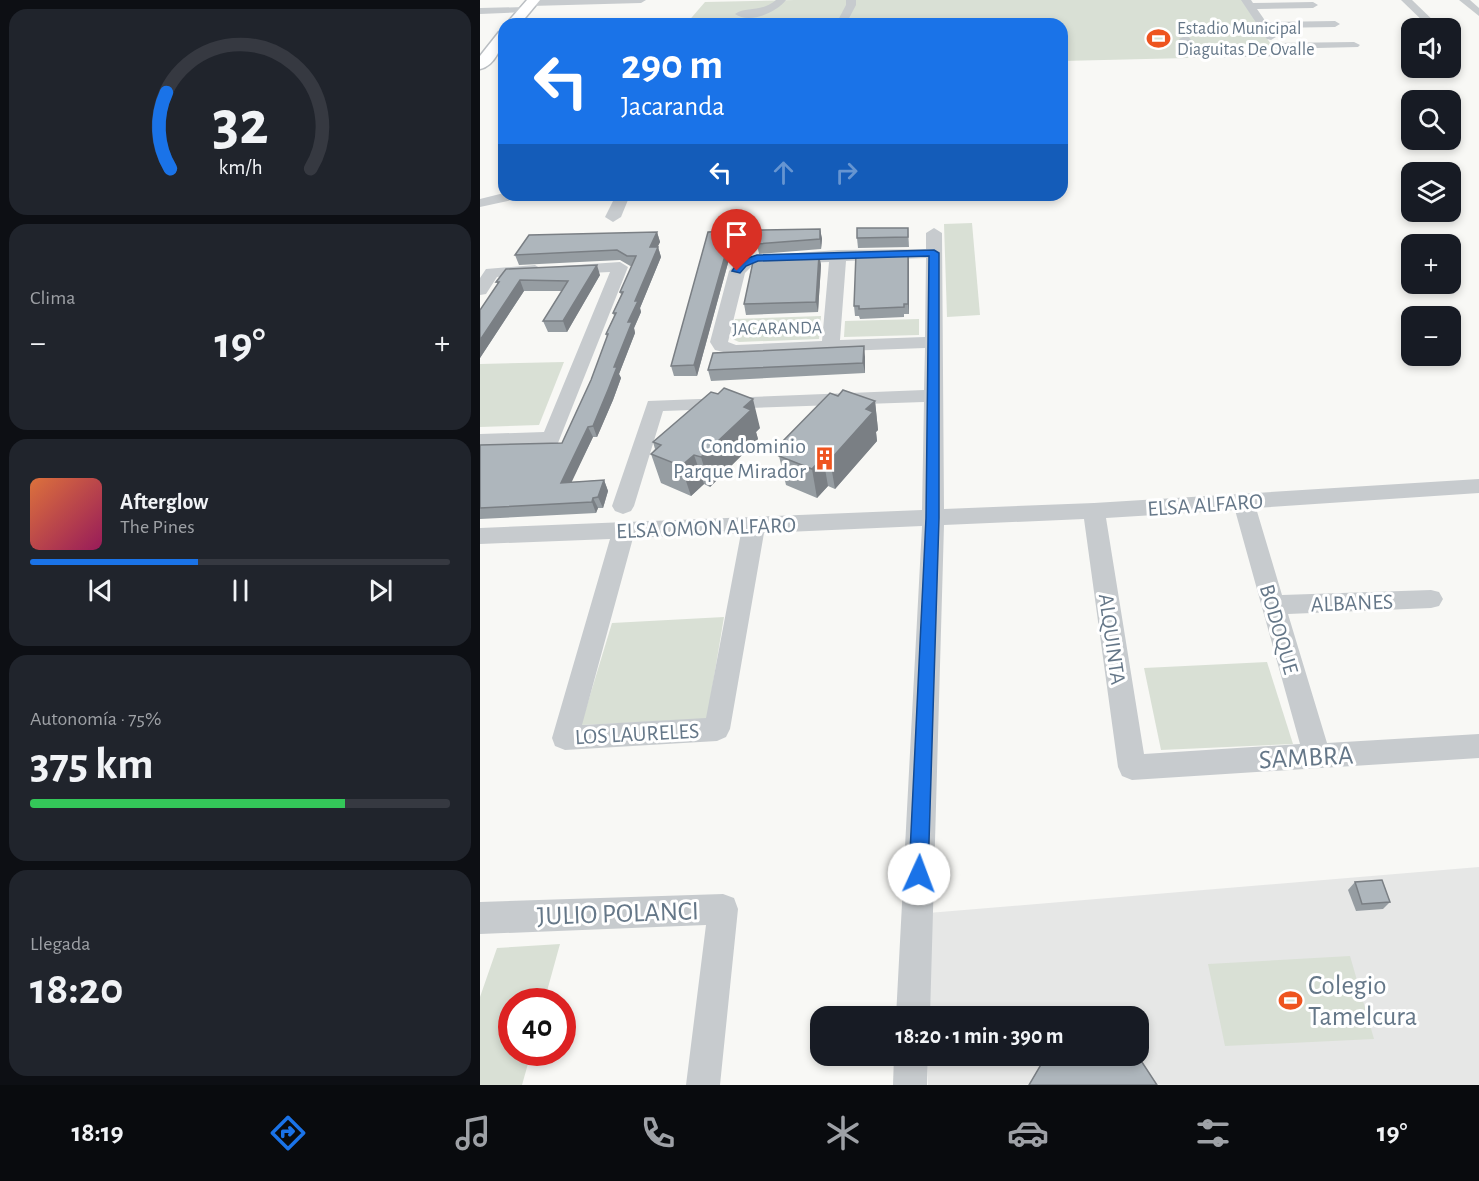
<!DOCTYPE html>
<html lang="es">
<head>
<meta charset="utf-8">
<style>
  :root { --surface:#171b24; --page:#20242c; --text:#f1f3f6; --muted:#9ea1a6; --line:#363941; --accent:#1a73e8 }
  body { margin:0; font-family:"Alegreya Sans",sans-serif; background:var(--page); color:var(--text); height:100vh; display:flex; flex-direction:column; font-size:22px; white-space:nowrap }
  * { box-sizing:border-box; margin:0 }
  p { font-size:20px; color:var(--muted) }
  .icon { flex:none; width:33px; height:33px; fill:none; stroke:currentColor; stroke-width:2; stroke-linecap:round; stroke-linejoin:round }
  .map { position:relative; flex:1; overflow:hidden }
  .details { display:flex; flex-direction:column; gap:9px; padding:9px; background:#0d0f14; width:480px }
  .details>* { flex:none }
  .top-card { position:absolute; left:18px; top:18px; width:570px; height:183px; border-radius:18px; box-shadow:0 3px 9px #0003; background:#1a73e8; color:#fff; overflow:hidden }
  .controls { position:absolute; left:921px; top:18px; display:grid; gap:12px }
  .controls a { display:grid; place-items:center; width:60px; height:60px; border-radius:12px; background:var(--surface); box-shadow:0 3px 9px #0003; font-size:30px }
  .speed { position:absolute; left:18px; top:988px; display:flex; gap:12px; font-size:30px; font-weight:700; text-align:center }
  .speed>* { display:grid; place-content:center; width:78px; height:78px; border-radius:50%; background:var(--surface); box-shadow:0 3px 9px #0003; line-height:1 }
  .speed .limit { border:9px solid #d22; background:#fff; color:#111 }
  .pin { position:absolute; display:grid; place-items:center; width:51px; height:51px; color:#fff; margin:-62px -26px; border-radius:50% 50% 50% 0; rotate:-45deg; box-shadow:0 0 6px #0007 }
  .pin .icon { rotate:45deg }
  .me { position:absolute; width:66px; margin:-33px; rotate:2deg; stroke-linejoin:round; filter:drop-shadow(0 0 4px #0008) }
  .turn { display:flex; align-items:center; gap:21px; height:126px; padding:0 24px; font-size:27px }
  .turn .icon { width:78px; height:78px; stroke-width:2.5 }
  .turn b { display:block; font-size:42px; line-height:51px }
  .lanes { display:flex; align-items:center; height:57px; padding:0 24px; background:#0003; justify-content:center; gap:30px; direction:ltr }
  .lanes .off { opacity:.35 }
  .big { font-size:45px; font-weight:700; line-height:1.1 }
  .details .tile { flex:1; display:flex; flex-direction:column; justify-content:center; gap:9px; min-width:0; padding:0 21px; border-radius:18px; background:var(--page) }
  .details .dial { align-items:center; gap:0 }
  .dial svg { height:156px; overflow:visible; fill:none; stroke:var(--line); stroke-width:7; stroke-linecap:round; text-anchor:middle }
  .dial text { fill:var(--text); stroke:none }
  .song { display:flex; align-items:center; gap:18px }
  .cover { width:72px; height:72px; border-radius:9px; background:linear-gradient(135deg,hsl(20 70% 55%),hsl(330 70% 35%)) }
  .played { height:6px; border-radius:3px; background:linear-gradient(90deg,var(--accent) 40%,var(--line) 40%) }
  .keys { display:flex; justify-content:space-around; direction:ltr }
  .heat { display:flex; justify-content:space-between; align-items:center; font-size:33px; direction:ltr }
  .charge { height:9px; border-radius:4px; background:linear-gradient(90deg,#34c759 75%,var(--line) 0) }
  .trip { position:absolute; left:330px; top:1006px; width:339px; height:60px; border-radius:18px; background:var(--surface); box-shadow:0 3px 9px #0003; font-weight:700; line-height:60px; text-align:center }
  .menu { display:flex; height:96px; justify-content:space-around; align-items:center; background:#090b0e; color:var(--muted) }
  .menu .icon { width:42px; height:42px }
  .menu .current { color:var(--accent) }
  .menu b { font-size:27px; color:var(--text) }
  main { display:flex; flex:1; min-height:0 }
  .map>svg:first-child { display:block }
  .built { fill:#e6e7e6 }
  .green { fill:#d9e0d5 }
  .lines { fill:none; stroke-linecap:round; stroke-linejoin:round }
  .major-casing { stroke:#babec2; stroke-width:3 }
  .minor { fill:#c7cbce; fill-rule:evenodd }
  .major { fill:#fff; fill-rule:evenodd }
  .wall { fill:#969da2 }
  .shaded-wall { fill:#7a7f84 }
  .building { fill:#aeb6bc; stroke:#7a7f84; stroke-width:1.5 }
  .route { fill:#1a73e8; stroke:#114b97; stroke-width:1.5 }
  .labels { text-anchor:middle; stroke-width:6; stroke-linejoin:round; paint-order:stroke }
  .far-poi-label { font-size:18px; fill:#657788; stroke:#fff; text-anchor:start }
  .far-street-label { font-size:18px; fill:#657788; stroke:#fff }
  .poi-label { font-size:22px; fill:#657788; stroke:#fff; text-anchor:end }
  .street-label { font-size:22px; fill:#657788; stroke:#fff }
  .near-street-label { font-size:27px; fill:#657788; stroke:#fff }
  .near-poi-label { font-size:27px; fill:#657788; stroke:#fff; text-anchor:start }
</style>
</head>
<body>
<main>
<section class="details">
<div class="tile dial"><svg viewBox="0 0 100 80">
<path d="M14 69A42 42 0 1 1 86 69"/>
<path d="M14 69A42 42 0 0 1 12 30" stroke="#1a73e8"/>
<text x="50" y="56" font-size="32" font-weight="700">32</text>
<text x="50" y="72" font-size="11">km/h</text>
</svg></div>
<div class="tile"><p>Clima</p>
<div class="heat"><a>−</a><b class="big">19°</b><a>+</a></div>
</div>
<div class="tile">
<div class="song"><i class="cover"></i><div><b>Afterglow</b><p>The Pines</p></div></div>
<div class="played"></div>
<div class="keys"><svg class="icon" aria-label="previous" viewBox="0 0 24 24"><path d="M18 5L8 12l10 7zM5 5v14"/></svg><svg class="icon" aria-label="pause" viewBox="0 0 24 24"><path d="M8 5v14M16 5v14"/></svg><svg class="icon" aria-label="next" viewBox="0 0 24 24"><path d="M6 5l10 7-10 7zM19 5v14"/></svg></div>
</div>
<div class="tile"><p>Autonomía · 75%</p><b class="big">375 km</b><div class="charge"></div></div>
<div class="tile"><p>Llegada</p><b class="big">18:20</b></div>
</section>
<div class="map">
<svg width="999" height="1085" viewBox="0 0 999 1085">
  <rect width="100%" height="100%" fill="#f8f8f5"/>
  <!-- built -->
  <polygon class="built" points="999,867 999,1085 448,1085 448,1056 658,1056 658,1017 448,1017 448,913"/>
  <!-- green -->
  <g class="green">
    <polygon points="315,0 762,0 794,49 787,49 794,56 582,61 582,24 206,24 225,2"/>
    <polygon points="492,223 500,315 467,317 464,224"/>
    <polygon points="341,316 339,339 259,342 250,338 255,319"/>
    <polygon points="439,319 439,335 364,337 365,321"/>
    <polygon points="84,362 59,425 0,427 0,364"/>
    <polygon points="244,617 227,719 101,725 132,623"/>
    <polygon points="787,662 813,744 681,750 664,668"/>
    <polygon points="80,944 64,1002 32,1002 32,1053 51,1053 42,1085 0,1085 0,997 17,948"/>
    <polygon points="870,956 894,1039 745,1046 728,964"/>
  </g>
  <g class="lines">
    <defs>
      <g id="major">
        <polygon points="47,0 60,0 40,24 26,24"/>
        <path d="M24 31C24 44 15 66 0 69V56L19 32Z"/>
      </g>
    </defs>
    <!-- major casing -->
    <use href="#major" class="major-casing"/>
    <!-- minor -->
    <g class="minor">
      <polygon points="166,0 161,3 51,6 46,3 51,0"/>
      <path d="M296 0H306C296 13 269 24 255 14 267 6 281 13 296 0Z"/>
      <polygon points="366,0 376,0 376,5 366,24 356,24 366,5"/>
      <polygon points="761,0 771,0 773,3 833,2 838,5 833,8 777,9 786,22 855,21 860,24 855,27 790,28 796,37 791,40 787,39"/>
      <polygon points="921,0 932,0 961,28 950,28"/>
      <polygon points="979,0 990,0 999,8 999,16"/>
      <polygon points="45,7 49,8 49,12 0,14 0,8"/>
      <polygon points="705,36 709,37 718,52 802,50 808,53 802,56 715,58 711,57 699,39"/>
      <polygon points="874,42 880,45 878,47 797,49 791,46 797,43"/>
      <polygon points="24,193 43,195 41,198 0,207 0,199"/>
      <polygon points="136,195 150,195 141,217 133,222 125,217"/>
      <path d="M454 228 462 233 464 509 614 503 999 479V493L776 508 802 595 951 590 959 592 963 599 959 606 951 608 808 614 847 743 999 734V758L652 780 642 776 638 767 604 519 464 525 450 1017H416L442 526 284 533 250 729 246 737 237 741 85 750 75 746 72 738 130 539 0 544V528L442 510 444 402 183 411 154 506 151 511 143 514 135 511 132 506 168 401 444 390 445 348 256 355 235 350 230 342 249 271 263 257 358 250 446 249V233ZM446 258 445 337 360 340 366 261ZM349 262 342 341 256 345 248 342 265 273 273 265ZM755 510 820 744 664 754 626 518ZM261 533 226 718 102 725 153 538Z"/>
      <polygon points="140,262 148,267 78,443 0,448 0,434 64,432 130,272 88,274 82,272 80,269 82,266"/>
      <polygon points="55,265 63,270 61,273 17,277 6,294 0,295 0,278 6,269"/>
      <polygon points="243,894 254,898 258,909 240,1085 206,1085 226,925 0,934 0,902"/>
      <polygon points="414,1056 448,1056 447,1085 413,1085"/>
    </g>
    <!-- major -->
    <use href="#major" class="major"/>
  </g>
  <!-- wall -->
  <g class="wall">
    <polygon points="428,228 429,247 378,248 377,238"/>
    <polygon points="340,229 342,239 341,249 279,254 277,244"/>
    <polygon points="177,232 180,242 177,247 178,247 181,257 160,308 161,312 154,328 155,333 139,374 141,378 133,400 117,437 113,437 91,482 124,480 128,491 123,508 118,508 116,513 0,519 0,445 82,443 111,380 127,337 126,334 134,316 133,313 141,295 140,292 152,267 140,260 39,265 35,255"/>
    <polygon points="254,241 217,376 194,376 191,366"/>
    <polygon points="339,255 341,265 338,312 266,315 264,304"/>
    <polygon points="429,261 429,314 424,314 424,317 380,319 379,316 375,316 374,306"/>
    <polygon points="120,275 87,332 68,332 63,321 82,291 44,291 0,358 0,310 18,284 16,282"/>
    <polygon points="385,357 385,373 231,381 228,370"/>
    <polygon points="358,396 395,401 398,430 396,432 397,441 355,489 348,486 337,498 306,485 299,456 302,453 300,444"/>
    <polygon points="280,428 276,432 278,439 230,487 224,484 211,496 181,483 171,454 175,449 173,442"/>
    <polygon points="875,882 910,902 903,909 876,911 868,890"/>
    <polygon points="560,1056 658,1056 563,1061"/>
  </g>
  <!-- shaded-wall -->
  <g class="shaded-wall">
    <polygon points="340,229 342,239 341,249 340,239"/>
    <polygon points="252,231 254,241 217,376 214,365"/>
    <polygon points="177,232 180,242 173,257 170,247"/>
    <polygon points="178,247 181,257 160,308 161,312 154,328 155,333 139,374 141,378 133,400 117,437 113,426 155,301"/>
    <polygon points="428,251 429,261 429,314 428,304"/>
    <polygon points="339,255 341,265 338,312 336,302"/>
    <polygon points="117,265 120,275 87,332 83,321"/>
    <polygon points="40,280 44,291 0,358 0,340"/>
    <polygon points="384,346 385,357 385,373 383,363"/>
    <polygon points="273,399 280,428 276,432 278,439 230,487 221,457 264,407"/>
    <polygon points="395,401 398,430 396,432 397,441 355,489 350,460 386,409"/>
    <polygon points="108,427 113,437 86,494 81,483"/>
    <polygon points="214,455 224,484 211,496 201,466"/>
    <polygon points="343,457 348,486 337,498 332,469"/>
    <polygon points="124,480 128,491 123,508 118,497"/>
    <polygon points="113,498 118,508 116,513 112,502"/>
  </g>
  <!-- building -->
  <g class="building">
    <polygon points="377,228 428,228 428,237 377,238"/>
    <polygon points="340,229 340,239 277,244 279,230"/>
    <polygon points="252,231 214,365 191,366 228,232"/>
    <polygon points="177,232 170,247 178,247 155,301 158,301 148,322 152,322 134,367 137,367 128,390 113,426 108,427 81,483 124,480 118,497 113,498 112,502 0,508 0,445 82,443 111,380 128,334 126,334 136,313 133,313 143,292 140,292 156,256 147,256 137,250 35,255 49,235"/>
    <polygon points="428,251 428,304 424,304 424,307 379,309 379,306 374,306 376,253"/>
    <polygon points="339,255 336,302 264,304 274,257"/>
    <polygon points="117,265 83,321 63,321 88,281 40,280 0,340 0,310 19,282 16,282 26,269"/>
    <polygon points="384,346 383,363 228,370 233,353"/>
    <polygon points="244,388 273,399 264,407 271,410 221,457 214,455 201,466 171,454 181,445 173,442 231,392 238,394"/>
    <polygon points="363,390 395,401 386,409 393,412 350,460 343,457 332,469 299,456 308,447 300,444 350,393 358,396"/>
    <polygon points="902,880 910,902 882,904 875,882"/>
    <polygon points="566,1056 658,1056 677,1085 549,1085"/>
  </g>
  <!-- route -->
  <polygon class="route" points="454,250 459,253 459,518 448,874 445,881 439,884 432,881 429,874 446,518 449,256 278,261 266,266 260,273 252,271 259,261 277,255"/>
  <!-- icons -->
  <defs>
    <symbol id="stadium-bare" viewBox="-9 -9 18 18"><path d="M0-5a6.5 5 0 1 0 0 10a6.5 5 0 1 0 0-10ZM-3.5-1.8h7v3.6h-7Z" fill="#ee541f" stroke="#fff" stroke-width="2.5" paint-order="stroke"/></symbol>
    <symbol id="building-bare" viewBox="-9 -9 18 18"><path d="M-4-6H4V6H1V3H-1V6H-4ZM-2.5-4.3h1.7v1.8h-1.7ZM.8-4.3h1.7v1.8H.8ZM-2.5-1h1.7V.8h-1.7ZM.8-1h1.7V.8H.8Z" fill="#ee541f" stroke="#fff" stroke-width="2.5" paint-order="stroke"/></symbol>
  </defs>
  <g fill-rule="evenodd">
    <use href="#stadium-bare" x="662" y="22" width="33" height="33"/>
    <use href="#building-bare" x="328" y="442" width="33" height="33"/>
    <use href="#stadium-bare" x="794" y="984" width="33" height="33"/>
  </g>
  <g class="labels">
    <!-- far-poi labels -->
    <g class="far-poi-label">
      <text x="697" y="34">Estadio Municipal<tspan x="697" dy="21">Diaguitas De Ovalle</tspan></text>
    </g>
    <!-- far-street labels -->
    <g class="far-street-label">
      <text transform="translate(297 328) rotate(-1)" y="6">JACARANDA</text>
    </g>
    <!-- poi labels -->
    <g class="poi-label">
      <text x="326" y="453">Condominio<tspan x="326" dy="25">Parque Mirador</tspan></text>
    </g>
    <!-- street labels -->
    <g class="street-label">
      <text transform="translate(725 504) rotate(-4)" y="8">ELSA ALFARO</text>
      <text transform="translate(226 527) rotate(-2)" y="8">ELSA OMON ALFARO</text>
      <text transform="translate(872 602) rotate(-2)" y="8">ALBANES</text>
      <text transform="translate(800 629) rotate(74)" y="8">BODOQUE</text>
      <text transform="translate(633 639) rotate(82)" y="8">ALQUINTA</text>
      <text transform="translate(157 733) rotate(-3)" y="8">LOS LAURELES</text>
    </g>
    <!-- near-street labels -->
    <g class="near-street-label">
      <text transform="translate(826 757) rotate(-3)" y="9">SAMBRA</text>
      <text transform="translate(138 913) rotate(-2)" y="9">JULIO POLANCI</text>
    </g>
    <!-- near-poi labels -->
    <g class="near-poi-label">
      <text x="828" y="994">Colegio<tspan x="828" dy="31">Tamelcura</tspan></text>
    </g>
  </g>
</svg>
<div class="controls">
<a><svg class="icon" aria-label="sound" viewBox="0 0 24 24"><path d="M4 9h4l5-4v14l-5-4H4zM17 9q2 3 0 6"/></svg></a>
<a><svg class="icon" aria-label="search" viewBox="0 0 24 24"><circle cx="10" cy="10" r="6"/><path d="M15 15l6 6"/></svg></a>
<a><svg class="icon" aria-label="layers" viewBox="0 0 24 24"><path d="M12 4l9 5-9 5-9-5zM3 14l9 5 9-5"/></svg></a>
<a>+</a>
<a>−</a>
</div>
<div class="speed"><div class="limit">40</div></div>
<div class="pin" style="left:257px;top:271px;background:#d93025"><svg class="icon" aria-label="arrive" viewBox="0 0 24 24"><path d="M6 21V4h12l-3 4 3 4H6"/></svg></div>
<svg class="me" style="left:439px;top:874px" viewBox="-20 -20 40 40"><circle r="19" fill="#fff"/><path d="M0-13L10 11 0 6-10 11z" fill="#1a73e8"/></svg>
<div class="trip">18:20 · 1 min · 390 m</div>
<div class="top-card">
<div class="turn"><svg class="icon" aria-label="left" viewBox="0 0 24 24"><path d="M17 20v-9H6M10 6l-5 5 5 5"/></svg><div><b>290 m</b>Jacaranda</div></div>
<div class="lanes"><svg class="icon" aria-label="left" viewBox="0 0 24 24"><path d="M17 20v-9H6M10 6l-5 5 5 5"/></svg><svg class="icon off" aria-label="ahead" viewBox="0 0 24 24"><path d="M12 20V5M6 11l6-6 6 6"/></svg><svg class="icon off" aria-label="right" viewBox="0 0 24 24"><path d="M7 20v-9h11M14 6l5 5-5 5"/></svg></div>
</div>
</div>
</main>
<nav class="menu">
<b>18:19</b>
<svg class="icon current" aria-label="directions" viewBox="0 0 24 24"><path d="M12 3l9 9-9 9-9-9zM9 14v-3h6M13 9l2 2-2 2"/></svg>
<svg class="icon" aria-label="music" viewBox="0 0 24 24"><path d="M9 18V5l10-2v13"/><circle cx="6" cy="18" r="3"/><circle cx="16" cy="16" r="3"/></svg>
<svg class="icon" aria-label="phone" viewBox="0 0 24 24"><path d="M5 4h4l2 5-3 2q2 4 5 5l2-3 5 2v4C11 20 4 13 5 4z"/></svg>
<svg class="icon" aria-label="climate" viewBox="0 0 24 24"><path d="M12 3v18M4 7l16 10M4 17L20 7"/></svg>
<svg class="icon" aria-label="car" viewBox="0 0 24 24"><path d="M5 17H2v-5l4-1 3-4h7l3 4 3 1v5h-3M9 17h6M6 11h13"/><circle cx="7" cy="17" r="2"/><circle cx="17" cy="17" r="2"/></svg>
<svg class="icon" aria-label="filters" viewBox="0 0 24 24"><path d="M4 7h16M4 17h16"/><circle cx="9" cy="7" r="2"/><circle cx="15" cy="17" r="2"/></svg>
<b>19°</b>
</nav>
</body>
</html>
